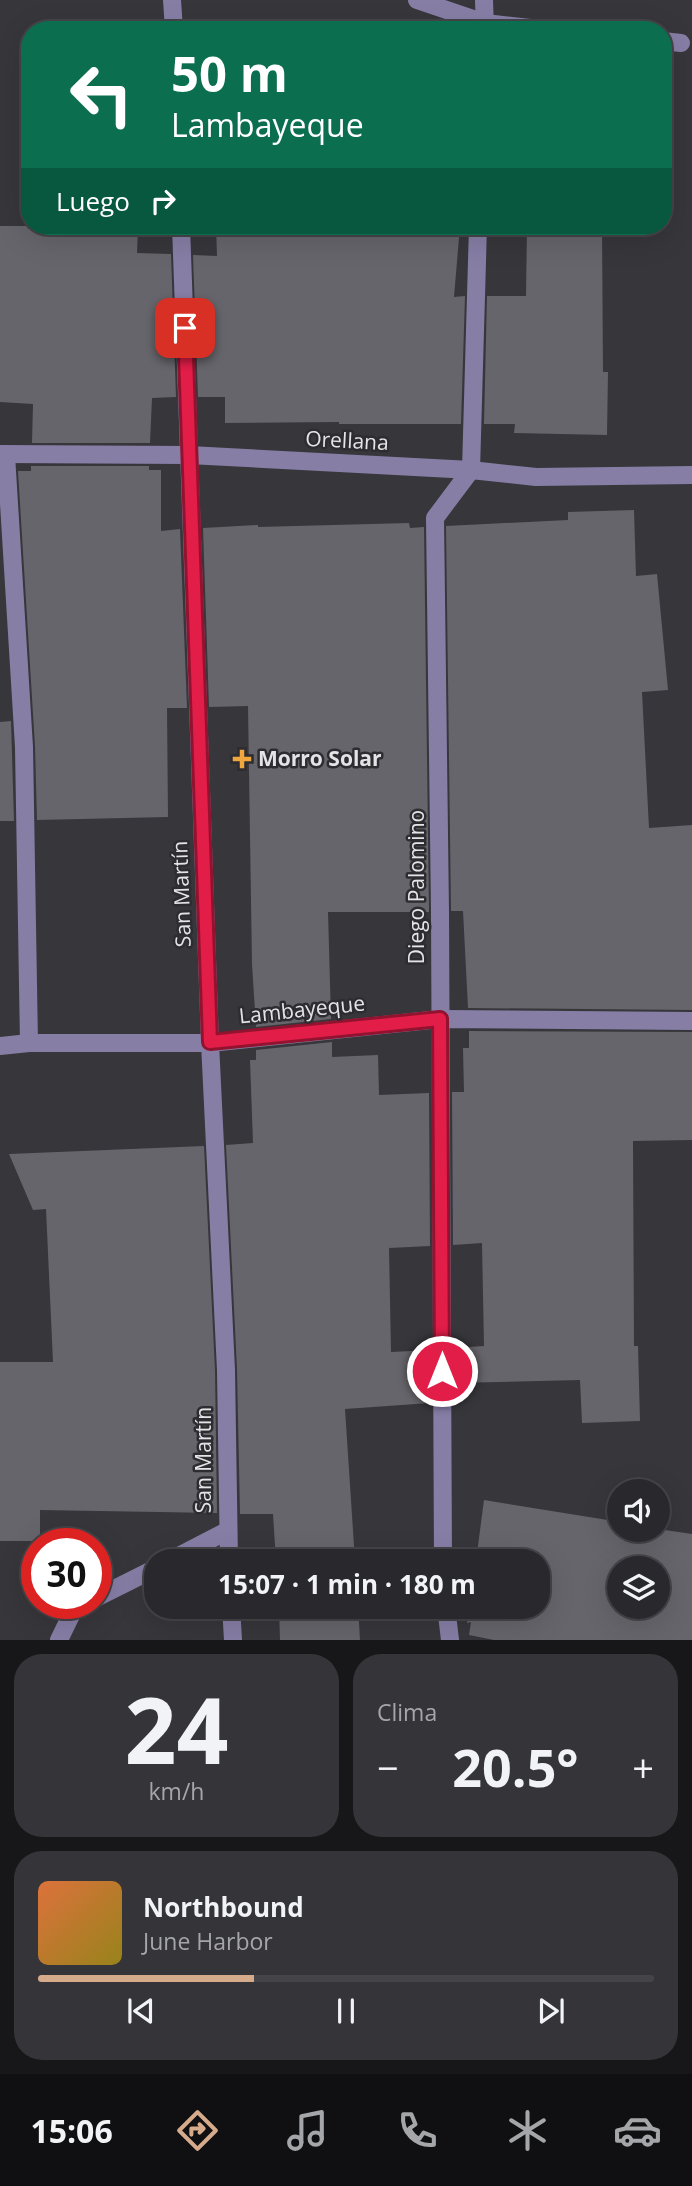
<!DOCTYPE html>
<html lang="es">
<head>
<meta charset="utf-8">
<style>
  :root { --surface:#29282c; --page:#353438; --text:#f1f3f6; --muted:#a5a6a9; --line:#454448; --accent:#d6ab8b }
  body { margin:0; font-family:"Open Sans",sans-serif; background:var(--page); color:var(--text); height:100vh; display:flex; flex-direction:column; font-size:26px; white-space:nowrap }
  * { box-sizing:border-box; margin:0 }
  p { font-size:23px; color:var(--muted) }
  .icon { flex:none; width:38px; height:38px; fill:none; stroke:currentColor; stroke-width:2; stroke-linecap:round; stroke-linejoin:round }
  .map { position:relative; height:1640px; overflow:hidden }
  .details { display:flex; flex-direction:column; gap:14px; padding:14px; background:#171618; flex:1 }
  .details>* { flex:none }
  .top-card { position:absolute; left:21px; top:21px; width:651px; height:214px; border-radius:28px; box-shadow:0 7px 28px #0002,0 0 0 2px var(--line); background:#0b6e4f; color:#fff; overflow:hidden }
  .fabs { position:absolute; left:607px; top:1479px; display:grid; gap:14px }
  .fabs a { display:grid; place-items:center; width:63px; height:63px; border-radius:50%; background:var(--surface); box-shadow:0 7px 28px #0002,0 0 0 2px var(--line); font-size:35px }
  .speed { position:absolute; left:21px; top:1528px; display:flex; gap:14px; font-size:35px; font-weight:700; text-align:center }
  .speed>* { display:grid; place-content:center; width:91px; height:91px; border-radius:50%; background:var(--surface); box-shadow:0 7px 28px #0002,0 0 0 2px var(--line); line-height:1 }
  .speed .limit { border:10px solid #d22; background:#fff; color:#111 }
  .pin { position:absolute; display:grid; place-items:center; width:60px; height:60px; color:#fff; margin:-30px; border-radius:14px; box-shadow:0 4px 10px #0006 }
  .me { position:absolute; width:77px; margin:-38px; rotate:0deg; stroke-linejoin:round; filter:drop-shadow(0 0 5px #0008) }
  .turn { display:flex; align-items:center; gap:24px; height:147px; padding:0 35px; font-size:32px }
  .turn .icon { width:91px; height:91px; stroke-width:2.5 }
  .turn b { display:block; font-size:49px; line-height:60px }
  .then { display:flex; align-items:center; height:66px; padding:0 35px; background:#0003; gap:14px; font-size:26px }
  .big { font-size:52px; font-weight:700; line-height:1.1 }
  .details .card { flex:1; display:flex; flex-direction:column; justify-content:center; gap:10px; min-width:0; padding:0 24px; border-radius:28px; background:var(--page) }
  .details .dial { align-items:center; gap:0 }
  .dial b { font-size:91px; line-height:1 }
  .song { display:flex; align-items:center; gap:21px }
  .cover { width:84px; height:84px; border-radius:10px; background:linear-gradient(135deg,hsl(20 70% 55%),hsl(50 70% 35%)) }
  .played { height:7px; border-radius:4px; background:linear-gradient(90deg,var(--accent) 35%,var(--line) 35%) }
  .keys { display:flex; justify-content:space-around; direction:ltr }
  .heat { display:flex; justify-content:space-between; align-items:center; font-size:38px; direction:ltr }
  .details .tiles { flex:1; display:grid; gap:14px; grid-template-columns:1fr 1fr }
  .card:last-child { grid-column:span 2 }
  .trip { position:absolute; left:144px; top:1549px; width:406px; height:70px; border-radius:28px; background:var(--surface); box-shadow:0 7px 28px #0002,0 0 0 2px var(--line); font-weight:700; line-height:70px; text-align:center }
  .menu { display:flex; height:112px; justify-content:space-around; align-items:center; background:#101012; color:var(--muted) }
  .menu .icon { width:49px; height:49px }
  .menu .selected { color:var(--accent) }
  .menu b { font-size:32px; color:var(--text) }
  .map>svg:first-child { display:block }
  .building { fill:#66656b; fill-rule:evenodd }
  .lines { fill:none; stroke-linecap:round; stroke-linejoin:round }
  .minor { stroke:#877ea6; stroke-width:18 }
  .route-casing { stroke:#92132f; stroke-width:18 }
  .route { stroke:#e11d48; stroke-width:12 }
  .poi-dot { fill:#f0a63e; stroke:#2d2c31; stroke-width:2.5 }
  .labels { text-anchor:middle; stroke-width:5; stroke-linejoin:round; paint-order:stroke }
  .street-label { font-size:21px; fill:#e4e4e7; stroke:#2d2c31 }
  .poi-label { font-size:21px; font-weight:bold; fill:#e4e4e7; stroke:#2d2c31; text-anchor:start }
</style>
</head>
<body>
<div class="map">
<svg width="692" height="1640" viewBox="0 0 692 1640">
  <rect width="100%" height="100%" fill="#37363b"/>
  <!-- building -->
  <g class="building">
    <polygon points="0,226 138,226 137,253 171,254 176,397 152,398 150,443 32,443 33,404 0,402"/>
    <polygon points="216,226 460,226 454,297 465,296 461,424 339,424 339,422 225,423 225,397 198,397 193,255 217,256"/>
    <polygon points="527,226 602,226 603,372 608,372 607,435 514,433 515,424 484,424 487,296 526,296"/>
    <polygon points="31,466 149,466 149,470 161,470 161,531 180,529 187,708 167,708 168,817 37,820 35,746 18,471 31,471"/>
    <polygon points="634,510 636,576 657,574 668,690 642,692 649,828 692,825 692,1010 468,1008 463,911 451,911 446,526 568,520 568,512"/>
    <polygon points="409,523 410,528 424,527 429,912 328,912 331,1019 256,1027 252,964 248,706 209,707 203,528 258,525 258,527"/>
    <polygon points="11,721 14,821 0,821 0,722"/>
    <polygon points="469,1031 692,1032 692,1140 633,1141 634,1346 638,1346 640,1421 582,1423 580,1380 454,1383 453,1348 484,1346 482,1243 453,1245 452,1092 464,1092 463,1048 469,1048"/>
    <polygon points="332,1042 332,1057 378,1055 379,1095 429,1093 430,1246 389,1248 391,1352 431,1350 430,1403 345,1409 355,1561 276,1561 273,1514 240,1514 237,1369 226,1145 253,1143 250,1060 256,1060 256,1050"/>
    <polygon points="204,1146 215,1370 217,1513 40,1510 40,1541 0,1541 0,1362 53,1362 46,1209 33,1210 9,1154"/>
    <path d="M484 1500 620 1522V1530L658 1529 692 1534V1640H494L469 1635 471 1622 467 1623 470 1606H537V1561H476ZM620 1568H658V1606H620Z"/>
    <polygon points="279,1606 358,1606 360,1640 280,1640"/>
  </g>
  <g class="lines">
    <!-- minor -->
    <g class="minor">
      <polyline points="172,0 174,30"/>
      <polyline points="417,0 485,23 549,30"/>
      <polyline points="484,0 485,30"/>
      <polyline points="663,41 681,43"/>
      <polyline points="181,226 210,1043 226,1370 229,1561"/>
      <polyline points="0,454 189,455 471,470 536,477 692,475"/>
      <polyline points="6,455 24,747 29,1043"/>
      <polyline points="0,1046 29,1043 210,1043 440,1019 692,1021"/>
      <polyline points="169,1561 227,1531"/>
      <polyline points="443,1561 440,912 435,518 471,470 478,226"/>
      <polyline points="96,1598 156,1568"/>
      <polyline points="231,1606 233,1640"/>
      <polyline points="446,1606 450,1640"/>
      <polyline points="59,1640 74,1609 86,1603"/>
    </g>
  </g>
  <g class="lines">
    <defs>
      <polyline id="route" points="185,328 210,1042 440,1019 442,1371"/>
    </defs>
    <!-- route casing -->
    <use href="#route" class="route-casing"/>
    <!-- route -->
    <use href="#route" class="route"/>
  </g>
  <!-- markers -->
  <path class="poi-dot" d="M238.5 748.5h7v7h7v7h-7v7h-7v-7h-7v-7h7z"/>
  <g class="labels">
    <!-- street labels -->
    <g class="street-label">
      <text transform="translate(347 441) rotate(3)" y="7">Orellana</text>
      <text transform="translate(417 887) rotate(-90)" y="7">Diego Palomino</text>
      <text transform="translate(182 894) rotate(-92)" y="7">San Martín</text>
      <text transform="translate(302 1010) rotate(-6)" y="7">Lambayeque</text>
      <text transform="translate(204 1460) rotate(-90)" y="7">San Martín</text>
    </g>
    <!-- poi labels -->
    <g class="poi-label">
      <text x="258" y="766">Morro Solar</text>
    </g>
  </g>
</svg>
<div class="fabs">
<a><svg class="icon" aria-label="sound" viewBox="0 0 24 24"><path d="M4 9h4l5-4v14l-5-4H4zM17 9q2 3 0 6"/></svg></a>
<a><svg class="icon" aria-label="layers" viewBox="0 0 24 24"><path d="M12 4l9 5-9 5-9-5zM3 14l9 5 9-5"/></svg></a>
</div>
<div class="speed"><div class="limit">30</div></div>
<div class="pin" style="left:185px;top:328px;background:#d93025"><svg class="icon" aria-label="arrive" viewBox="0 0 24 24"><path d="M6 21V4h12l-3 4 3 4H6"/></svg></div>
<svg class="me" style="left:442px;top:1371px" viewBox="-20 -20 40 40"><circle r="17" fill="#e11d48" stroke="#fff" stroke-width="3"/><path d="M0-11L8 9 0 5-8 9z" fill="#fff"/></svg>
<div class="trip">15:07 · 1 min · 180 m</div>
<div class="top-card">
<div class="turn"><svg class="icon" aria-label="left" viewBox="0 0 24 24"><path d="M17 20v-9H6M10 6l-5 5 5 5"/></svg><div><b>50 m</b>Lambayeque</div></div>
<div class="then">Luego<svg class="icon" aria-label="right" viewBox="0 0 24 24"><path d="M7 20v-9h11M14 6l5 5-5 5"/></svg></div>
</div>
</div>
<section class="details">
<div class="tiles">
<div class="card dial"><b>24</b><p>km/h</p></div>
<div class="card"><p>Clima</p>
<div class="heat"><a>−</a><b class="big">20.5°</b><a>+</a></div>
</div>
<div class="card">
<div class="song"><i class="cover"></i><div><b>Northbound</b><p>June Harbor</p></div></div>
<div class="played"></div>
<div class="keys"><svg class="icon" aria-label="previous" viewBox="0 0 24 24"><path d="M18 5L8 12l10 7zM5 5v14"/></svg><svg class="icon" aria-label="pause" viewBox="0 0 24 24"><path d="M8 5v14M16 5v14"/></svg><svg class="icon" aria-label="next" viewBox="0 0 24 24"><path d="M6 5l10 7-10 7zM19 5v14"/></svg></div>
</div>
</div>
</section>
<nav class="menu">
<b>15:06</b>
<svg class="icon selected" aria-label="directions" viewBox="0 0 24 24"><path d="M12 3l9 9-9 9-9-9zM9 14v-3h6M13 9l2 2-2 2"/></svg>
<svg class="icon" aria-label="music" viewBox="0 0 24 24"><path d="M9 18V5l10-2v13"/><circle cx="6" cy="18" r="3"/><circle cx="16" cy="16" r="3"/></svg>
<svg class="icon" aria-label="phone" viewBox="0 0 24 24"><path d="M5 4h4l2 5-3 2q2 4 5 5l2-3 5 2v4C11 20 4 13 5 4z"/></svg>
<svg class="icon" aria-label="climate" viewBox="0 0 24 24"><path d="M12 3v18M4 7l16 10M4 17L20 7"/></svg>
<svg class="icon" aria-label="car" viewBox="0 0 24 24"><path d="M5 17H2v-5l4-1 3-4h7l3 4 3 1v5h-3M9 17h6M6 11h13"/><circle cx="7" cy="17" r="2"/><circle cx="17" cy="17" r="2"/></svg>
</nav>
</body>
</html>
